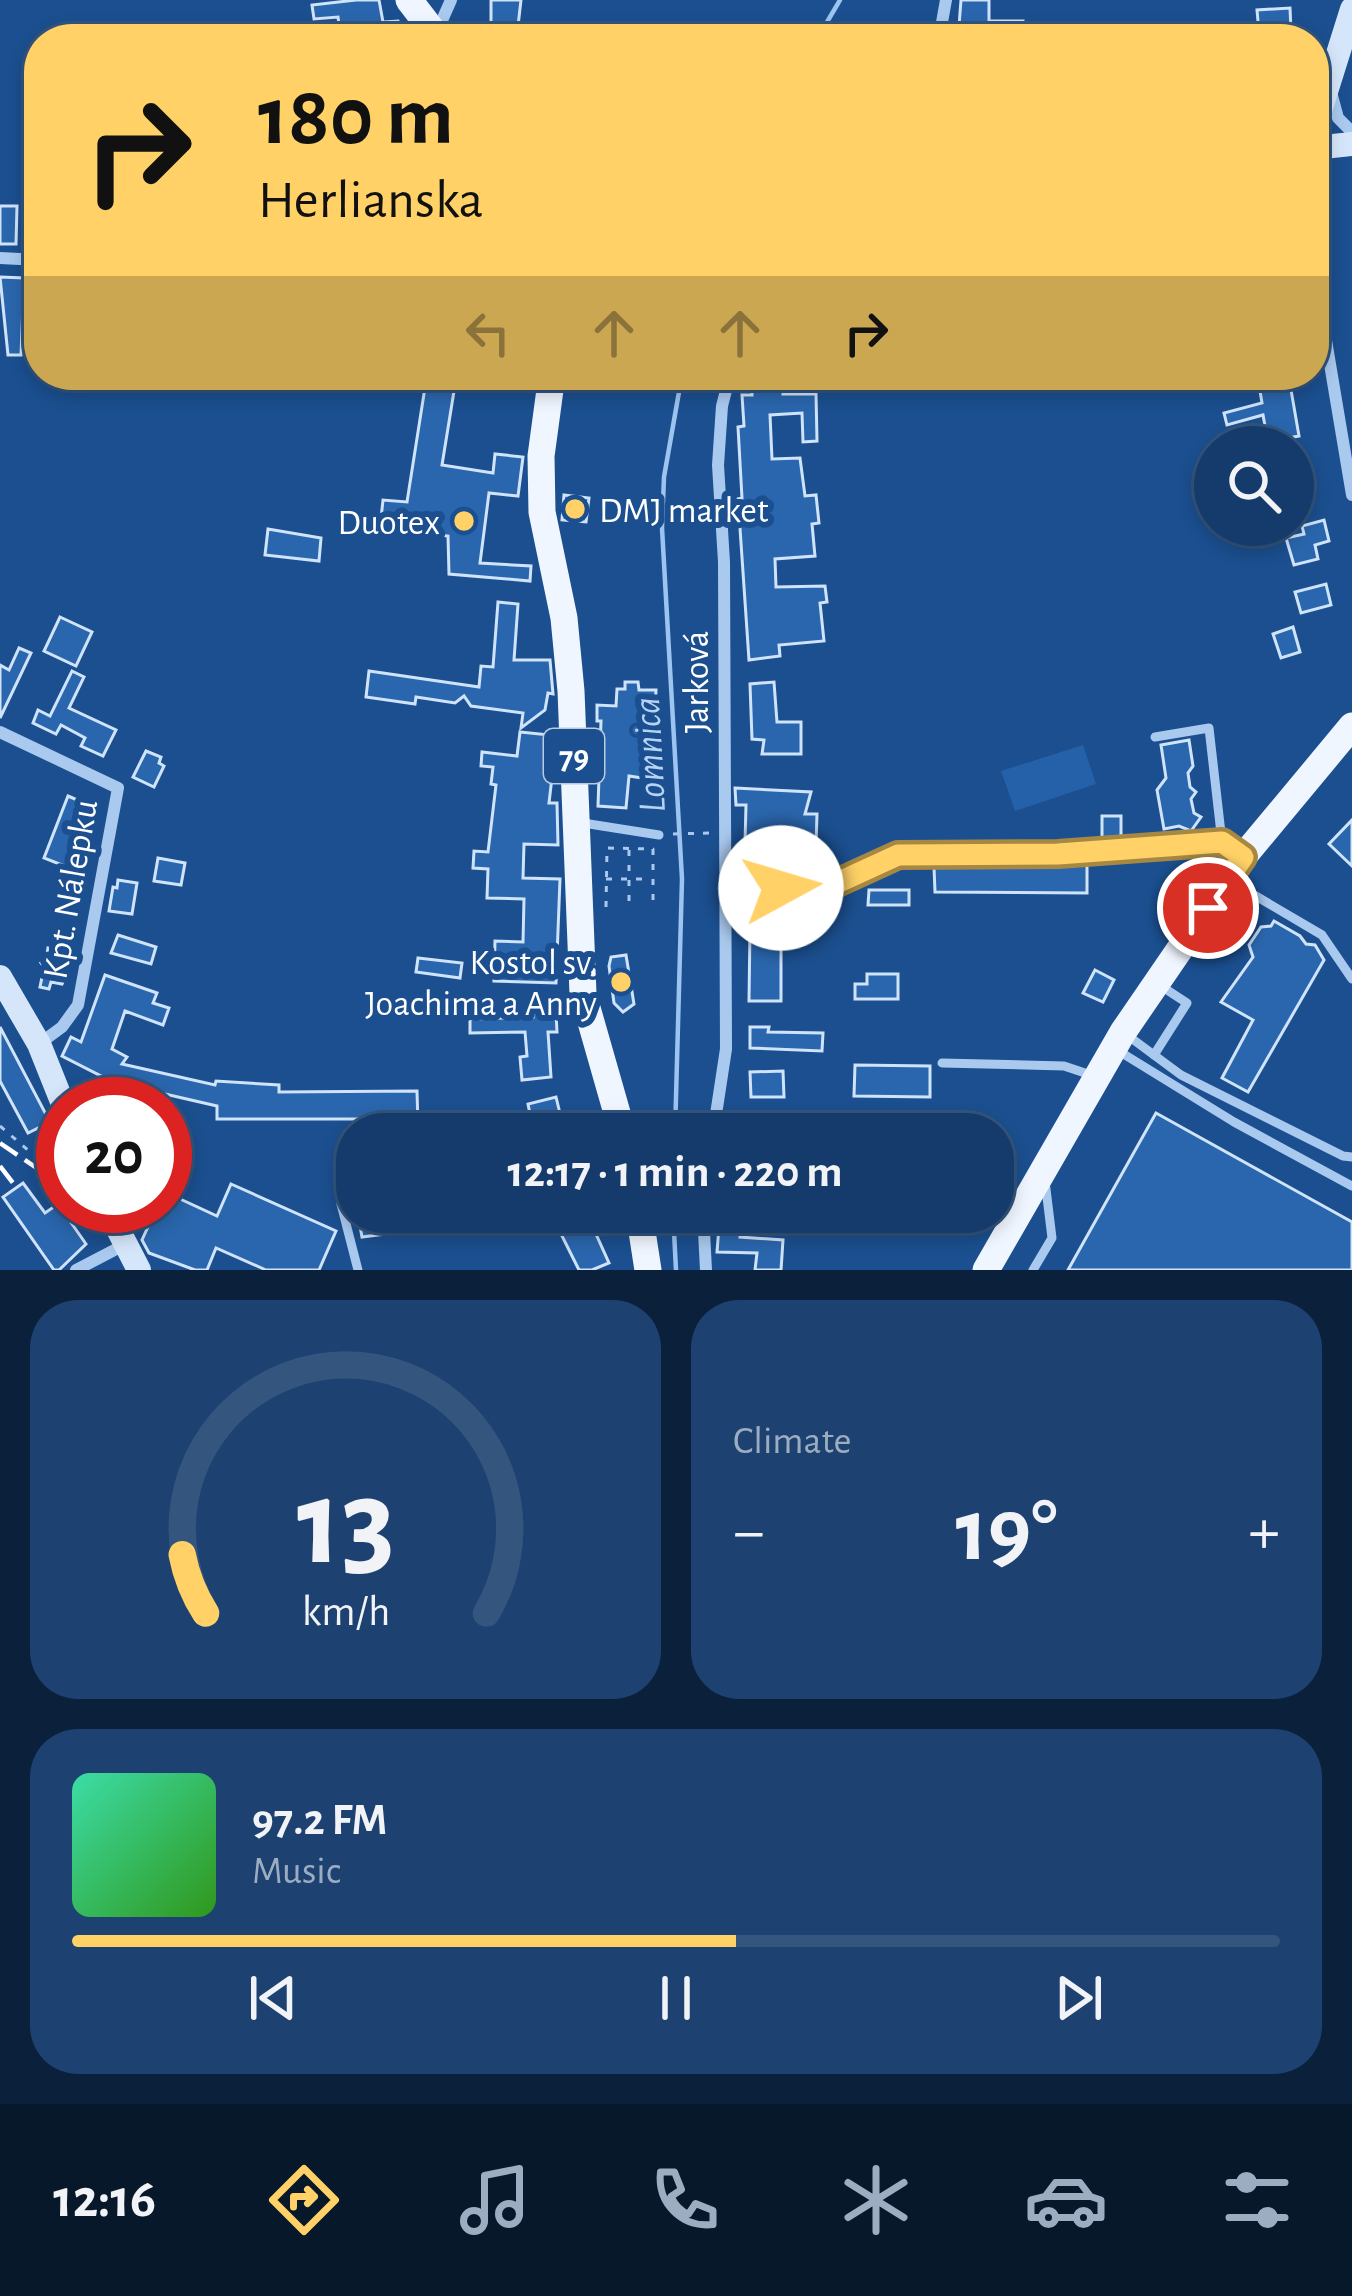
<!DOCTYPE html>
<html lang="en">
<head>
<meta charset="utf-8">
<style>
  :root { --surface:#143b6b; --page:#1d4271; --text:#f1f3f6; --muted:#9dadc1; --line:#33557e; --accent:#ffd166 }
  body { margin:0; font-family:"Alegreya Sans",sans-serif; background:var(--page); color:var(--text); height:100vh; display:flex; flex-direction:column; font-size:45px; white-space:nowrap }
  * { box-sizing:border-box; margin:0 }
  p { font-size:39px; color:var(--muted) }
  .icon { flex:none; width:66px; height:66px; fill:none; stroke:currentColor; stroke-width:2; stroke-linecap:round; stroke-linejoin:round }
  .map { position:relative; height:1270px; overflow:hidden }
  .drawer { display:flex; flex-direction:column; gap:30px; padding:30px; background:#0b203b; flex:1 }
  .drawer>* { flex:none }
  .hud { position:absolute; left:24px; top:24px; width:1305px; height:366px; border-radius:48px; box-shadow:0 6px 18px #0003,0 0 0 3px var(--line); background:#ffd166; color:#111; overflow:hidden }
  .buttons { position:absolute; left:1194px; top:426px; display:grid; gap:24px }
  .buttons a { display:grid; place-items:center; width:120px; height:120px; border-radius:50%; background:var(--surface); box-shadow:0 6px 18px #0003,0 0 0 3px var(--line); font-size:60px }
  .speed { position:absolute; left:36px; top:1077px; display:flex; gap:24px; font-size:60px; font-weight:700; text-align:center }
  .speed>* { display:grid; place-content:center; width:156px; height:156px; border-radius:50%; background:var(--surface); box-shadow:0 6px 18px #0003,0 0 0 3px var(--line); line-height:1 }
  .speed .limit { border:18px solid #d22; background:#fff; color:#111 }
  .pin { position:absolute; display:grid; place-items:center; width:102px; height:102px; color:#fff; margin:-51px; border:6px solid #fff; border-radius:50%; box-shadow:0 3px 12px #0007 }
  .me { position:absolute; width:132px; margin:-66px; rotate:84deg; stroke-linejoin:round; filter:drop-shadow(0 0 9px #0008) }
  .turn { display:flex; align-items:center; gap:42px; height:252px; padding:0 36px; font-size:54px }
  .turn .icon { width:156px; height:156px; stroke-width:2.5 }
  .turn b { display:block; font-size:84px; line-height:102px }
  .lanes { display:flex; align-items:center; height:114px; padding:0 36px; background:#0003; justify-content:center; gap:60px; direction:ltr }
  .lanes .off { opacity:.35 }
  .big { font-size:90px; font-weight:700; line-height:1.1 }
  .drawer .card { flex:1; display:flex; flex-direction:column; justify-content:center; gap:18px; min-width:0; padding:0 42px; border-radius:48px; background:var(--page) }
  .drawer .dial { align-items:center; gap:0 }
  .dial svg { height:312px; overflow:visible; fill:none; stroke:var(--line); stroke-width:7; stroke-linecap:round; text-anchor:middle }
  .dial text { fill:var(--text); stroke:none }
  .song { display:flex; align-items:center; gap:36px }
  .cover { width:144px; height:144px; border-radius:18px; background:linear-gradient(135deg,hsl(160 70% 55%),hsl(110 70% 35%)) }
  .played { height:12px; border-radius:6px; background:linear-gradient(90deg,var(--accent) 55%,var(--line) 55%) }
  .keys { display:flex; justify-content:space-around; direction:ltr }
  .heat { display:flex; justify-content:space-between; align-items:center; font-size:66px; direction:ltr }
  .drawer .tiles { flex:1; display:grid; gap:30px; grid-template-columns:1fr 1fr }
  .card:last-child { grid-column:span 2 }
  .trip { position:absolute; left:336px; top:1113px; width:678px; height:120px; border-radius:48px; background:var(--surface); box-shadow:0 6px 18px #0003,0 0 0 3px var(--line); font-weight:700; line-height:120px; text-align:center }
  .tabs { display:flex; height:192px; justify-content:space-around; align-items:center; background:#08182b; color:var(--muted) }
  .tabs .icon { width:84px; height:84px }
  .tabs .selected { color:var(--accent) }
  .tabs b { font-size:54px; color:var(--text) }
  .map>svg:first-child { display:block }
  .pitch { fill:#2461a8 }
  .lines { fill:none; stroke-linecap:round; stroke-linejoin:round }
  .stream { stroke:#9cc4f0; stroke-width:4.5 }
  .building { fill:#2a66ad; stroke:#cfe3fa; stroke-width:3 }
  .path { stroke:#a9c9ee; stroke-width:3; stroke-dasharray:6 9; stroke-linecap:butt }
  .lane { stroke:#a9c9ee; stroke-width:9 }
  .street { stroke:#a9c9ee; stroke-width:12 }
  .secondary { stroke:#d6e6fa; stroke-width:24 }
  .primary { stroke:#f0f6ff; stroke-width:27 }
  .rail { stroke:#fff; stroke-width:4.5; stroke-dasharray:21 9; stroke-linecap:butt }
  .route-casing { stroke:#a68842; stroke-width:30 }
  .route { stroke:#ffd166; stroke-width:21 }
  .poi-dot { fill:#ffd166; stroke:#1b4f8f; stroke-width:4.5 }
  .labels { text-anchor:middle; stroke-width:12; stroke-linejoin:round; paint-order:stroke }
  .shield { fill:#1b4f8f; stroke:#bbcadd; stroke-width:3 }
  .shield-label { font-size:33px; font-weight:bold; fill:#fff }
  .poi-label { font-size:36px; fill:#fff; stroke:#1b4f8f; text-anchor:end }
  .street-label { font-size:36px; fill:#fff; stroke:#1b4f8f }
  .water-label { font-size:39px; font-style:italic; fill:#b5d3f5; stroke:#1b4f8f }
</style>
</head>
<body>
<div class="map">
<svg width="1352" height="1270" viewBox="0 0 1352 1270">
  <rect width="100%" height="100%" fill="#1b4f8f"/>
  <!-- pitch -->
  <polygon class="pitch" points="1083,745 1096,784 1015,811 1001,771"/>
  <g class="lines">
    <!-- stream -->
    <g class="stream">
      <polyline points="817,39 840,0"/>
      <polyline points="675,1134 682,879 662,528 664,477 682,375"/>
      <polyline points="673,1212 676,1270"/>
    </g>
  </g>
  <!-- building -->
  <g class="building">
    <polygon points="356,0 379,0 383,22 398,21 400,33 341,39 338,17 314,19 312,5"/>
    <polygon points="491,0 521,0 518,26 491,26"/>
    <polygon points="961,0 989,0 989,21 1023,21 1024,39 958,39"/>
    <polygon points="1290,8 1291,31 1259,33 1257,10"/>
    <polygon points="0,206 17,206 16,244 0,244"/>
    <polygon points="0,277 24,278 21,355 8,355"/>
    <polygon points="752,375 784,375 783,394 816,394 817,441 803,442 802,413 770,415 772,459 800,458 805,496 816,495 819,523 812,524 815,556 775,559 776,587 825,586 827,602 820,603 824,641 779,645 780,656 749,660 738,499 742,498 738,427 744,426 742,395 752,395"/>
    <polygon points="426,381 455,385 442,465 493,473 495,454 523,457 518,496 489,493 480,563 531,566 530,581 449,574 448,536 380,528 383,500 407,502"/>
    <polygon points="1290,384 1299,436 1268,442 1263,415 1227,425 1224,413 1262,403 1260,391"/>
    <polygon points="564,495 589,498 586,522 562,520"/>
    <polygon points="1324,520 1329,541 1315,545 1318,559 1294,565 1286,538 1304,534 1302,526"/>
    <polygon points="268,529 321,538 319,561 265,555"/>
    <polygon points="1326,584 1331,605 1301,613 1295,592"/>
    <polygon points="498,602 518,604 514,660 550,660 553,694 548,693 545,710 521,728 523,713 471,706 464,696 455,703 416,697 415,704 366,697 369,671 479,687 481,666 493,667"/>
    <polygon points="60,617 92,632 76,666 44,651"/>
    <polygon points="1293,627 1300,652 1281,658 1273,634"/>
    <polygon points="19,648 31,653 0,718 0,665 9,670"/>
    <polygon points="72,671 84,677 69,708 116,730 103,756 81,746 85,738 61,725 56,734 33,723 38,710 50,716"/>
    <polygon points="625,682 638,682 639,690 656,690 653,765 643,764 642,778 629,776 626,808 598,806 601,721 597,721 597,705 616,706 617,689 625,689"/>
    <polygon points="774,682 777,722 801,722 801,754 762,754 764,740 752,739 750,684"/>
    <polygon points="520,732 550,735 548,759 554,760 549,803 557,803 558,845 524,844 523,878 560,879 556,983 494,981 495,941 523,942 524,899 487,898 488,869 473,868 474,851 488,852 496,785 491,784 493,767 481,766 482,752 517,756"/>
    <polygon points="1189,740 1193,766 1188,773 1190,787 1196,792 1191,799 1194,813 1201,817 1191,831 1179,826 1164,829 1157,790 1166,778 1161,745"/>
    <polygon points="146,751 161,757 159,763 164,766 154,787 133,777"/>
    <polygon points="735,788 811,792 805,814 817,814 816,845 745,843 746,805 736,805"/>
    <polygon points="68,796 89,805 72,842 81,846 72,869 44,858"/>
    <rect x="1102" y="816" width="19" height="24"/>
    <polygon points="1352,820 1352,866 1329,844"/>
    <polygon points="158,858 185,863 181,885 154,881"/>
    <polygon points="1007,863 1087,863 1087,893 935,892 934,867 1007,866"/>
    <polygon points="118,880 137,883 132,914 109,911 113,887 117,888"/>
    <polygon points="869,890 909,890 909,905 868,905"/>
    <polygon points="1274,921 1300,936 1306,944 1315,945 1324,960 1248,1092 1222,1078 1253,1020 1221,1002 1253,957 1249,945 1261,927 1271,926"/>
    <polygon points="750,927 775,927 775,941 781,941 781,1001 749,1001"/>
    <polygon points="118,935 156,947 151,964 111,953"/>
    <polygon points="48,948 61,950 58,959 69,969 62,984 51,982 49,989 40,987 44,967 41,963 46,960"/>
    <polygon points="626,955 634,1004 623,1012 614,1003 609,966 611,957"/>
    <polygon points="418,958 462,963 460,978 416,972"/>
    <polygon points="1095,970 1114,980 1103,1002 1083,993"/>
    <polygon points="867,974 898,974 898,999 855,999 855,984 867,984"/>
    <polygon points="105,975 157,993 153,1003 169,1008 163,1025 125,1011 112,1049 127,1057 122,1064 215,1085 216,1081 279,1085 279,1092 417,1091 418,1126 397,1125 397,1119 217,1119 217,1106 113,1082 62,1056 71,1037 81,1042"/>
    <polygon points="533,1013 556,1013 557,1032 548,1032 551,1077 522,1080 520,1057 527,1056 525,1032 470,1033 470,1019 533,1017"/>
    <polygon points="0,1027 50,1122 28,1133 0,1081"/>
    <polygon points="750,1027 769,1027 768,1032 823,1033 822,1051 750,1048"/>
    <polygon points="855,1065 930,1066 930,1097 854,1096"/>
    <polygon points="783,1071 784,1097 751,1097 750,1072"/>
    <polygon points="556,1097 565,1134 534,1134 528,1104"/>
    <polygon points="1156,1113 1352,1222 1352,1270 1068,1270"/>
    <polygon points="23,1183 45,1213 58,1204 86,1244 59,1270 54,1270 3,1197"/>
    <polygon points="231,1184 336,1231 319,1270 266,1270 216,1248 207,1270 195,1270 149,1253 142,1240 152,1218 148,1206 165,1206 165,1192 217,1216"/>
    <polygon points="404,1212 437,1212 440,1227 362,1237 360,1226 388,1220 388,1216"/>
    <polygon points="571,1212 586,1212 609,1263 592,1270 579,1270 553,1218"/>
    <polygon points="719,1227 740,1229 740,1237 783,1240 781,1270 755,1270 757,1253 717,1252"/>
  </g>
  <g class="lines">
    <!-- path -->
    <g class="path">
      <polyline points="673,834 711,833"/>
      <polyline points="629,850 629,908"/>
      <polyline points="606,879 651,879"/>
      <polyline points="606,907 607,848 653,849 653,904"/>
      <polyline points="0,1126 36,1157 63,1169"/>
    </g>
    <!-- lane -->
    <g class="lane">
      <polyline points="1155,737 1209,728 1222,842"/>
      <polyline points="583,823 659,835"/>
      <polyline points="1232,882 1322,935 1352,979"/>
      <polyline points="781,888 826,888 898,855 1058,853 1222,842 1238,854"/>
      <polyline points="1127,1035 1181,1075 1343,1156 1352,1157"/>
      <polyline points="1117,1050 1234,1122 1352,1186"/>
      <polyline points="1154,1055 1187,1003 1161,986"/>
      <polyline points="942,1063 1064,1066 1091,1075"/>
      <polyline points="341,1204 358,1270"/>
      <polyline points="1033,1270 1052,1238 1045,1181"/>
    </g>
    <!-- street -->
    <g class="street">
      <polyline points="436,34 451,0"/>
      <polyline points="939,39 946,0"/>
      <polyline points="1331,92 1338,118 1352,132"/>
      <polyline points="0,258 39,260"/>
      <polyline points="1314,269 1352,495"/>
      <polyline points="0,732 118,788 78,1005 62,1027 39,1044"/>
      <polyline points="713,1134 726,1049 724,562 718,465 722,406 730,375"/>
      <polyline points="703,1212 706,1270"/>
      <polyline points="76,1270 124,1245"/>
    </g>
    <!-- secondary -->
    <g class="secondary">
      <polyline points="1314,130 1352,9"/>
      <polyline points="1314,148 1352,144"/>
      <polyline points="0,977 39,1044 63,1104"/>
      <polyline points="106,1206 139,1270"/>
    </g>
    <!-- primary -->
    <g class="primary">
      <polyline points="409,0 439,39"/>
      <polyline points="552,375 541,456 542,512 564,618 571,691 583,994 623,1134"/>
      <polyline points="639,1212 648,1270"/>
      <polyline points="986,1270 1123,1032 1243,857 1352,726"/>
    </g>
    <!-- rail -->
    <g class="rail">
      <polyline points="0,1143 63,1186"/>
      <polyline points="0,1166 16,1187"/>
    </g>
  </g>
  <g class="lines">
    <defs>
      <polyline id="route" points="781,888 826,888 898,855 1058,854 1222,842 1243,857 1208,908"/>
    </defs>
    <!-- route casing -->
    <use href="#route" class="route-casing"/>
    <!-- route -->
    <use href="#route" class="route"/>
  </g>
  <!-- markers -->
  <g class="poi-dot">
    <circle cx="575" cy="509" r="12"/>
    <circle cx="464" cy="521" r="12"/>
    <circle cx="621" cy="982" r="12"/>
  </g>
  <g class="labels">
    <!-- shield labels -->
    <rect class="shield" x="544" y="729" width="60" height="54" rx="9"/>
    <g class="shield-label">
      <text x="574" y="768">79</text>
    </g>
    <!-- poi labels -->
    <g class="poi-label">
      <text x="599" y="522" text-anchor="start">DMJ market</text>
      <text x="440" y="534">Duotex</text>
      <text x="597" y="974">Kostol sv.<tspan x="597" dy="41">Joachima a Anny</tspan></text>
    </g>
    <!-- street labels -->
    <g class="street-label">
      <text transform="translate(695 682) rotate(-90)" y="13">Jarková</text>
      <text transform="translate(69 889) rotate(-80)" y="13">Kpt. Nálepku</text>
    </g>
    <!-- water labels -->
    <g class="water-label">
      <text transform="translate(648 755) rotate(-93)" y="14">Lomnica</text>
    </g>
  </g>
</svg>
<div class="buttons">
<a><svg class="icon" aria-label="search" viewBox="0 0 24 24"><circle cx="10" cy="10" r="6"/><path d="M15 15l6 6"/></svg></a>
</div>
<div class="speed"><div class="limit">20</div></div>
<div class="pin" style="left:1208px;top:908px;background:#d93025"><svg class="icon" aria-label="arrive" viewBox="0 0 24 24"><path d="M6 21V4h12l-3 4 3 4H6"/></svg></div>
<svg class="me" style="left:781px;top:888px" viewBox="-20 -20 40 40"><circle r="19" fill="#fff"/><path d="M0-13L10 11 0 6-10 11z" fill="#ffd166"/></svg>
<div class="trip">12:17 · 1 min · 220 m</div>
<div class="hud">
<div class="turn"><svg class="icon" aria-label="right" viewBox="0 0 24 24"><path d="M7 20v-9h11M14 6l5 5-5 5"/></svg><div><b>180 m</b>Herlianska</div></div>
<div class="lanes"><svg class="icon off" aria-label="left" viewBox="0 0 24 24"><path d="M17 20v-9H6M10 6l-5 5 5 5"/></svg><svg class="icon off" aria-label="ahead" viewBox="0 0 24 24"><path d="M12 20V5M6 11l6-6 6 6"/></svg><svg class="icon off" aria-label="ahead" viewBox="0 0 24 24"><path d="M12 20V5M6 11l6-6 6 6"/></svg><svg class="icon" aria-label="right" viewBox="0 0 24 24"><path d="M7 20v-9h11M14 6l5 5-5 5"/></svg></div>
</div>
</div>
<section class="drawer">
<div class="tiles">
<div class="card dial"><svg viewBox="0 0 100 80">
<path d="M14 69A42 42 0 1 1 86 69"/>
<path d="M14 69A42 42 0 0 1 8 54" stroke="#ffd166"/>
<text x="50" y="56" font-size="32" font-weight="700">13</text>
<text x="50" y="72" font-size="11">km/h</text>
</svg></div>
<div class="card"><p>Climate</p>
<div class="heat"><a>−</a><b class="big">19°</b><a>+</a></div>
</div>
<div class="card">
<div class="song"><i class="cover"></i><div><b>97.2 FM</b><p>Music</p></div></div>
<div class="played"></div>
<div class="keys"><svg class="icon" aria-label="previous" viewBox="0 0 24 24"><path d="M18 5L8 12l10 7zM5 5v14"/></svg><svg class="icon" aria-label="pause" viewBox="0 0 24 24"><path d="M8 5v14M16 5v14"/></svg><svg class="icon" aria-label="next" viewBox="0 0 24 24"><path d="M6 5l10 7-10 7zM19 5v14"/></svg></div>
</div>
</div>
</section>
<nav class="tabs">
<b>12:16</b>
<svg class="icon selected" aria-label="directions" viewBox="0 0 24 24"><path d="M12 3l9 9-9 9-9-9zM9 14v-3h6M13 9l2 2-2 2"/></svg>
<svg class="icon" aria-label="music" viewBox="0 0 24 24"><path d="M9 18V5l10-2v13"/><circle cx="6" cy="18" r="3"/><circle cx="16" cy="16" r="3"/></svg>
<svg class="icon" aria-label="phone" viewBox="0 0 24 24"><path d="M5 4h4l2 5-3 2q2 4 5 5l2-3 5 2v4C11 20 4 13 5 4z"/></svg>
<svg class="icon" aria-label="climate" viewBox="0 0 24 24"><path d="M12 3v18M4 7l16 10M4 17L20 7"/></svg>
<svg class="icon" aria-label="car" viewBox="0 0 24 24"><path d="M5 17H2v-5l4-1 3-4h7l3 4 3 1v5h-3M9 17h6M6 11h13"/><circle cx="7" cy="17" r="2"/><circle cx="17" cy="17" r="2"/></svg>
<svg class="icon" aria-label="filters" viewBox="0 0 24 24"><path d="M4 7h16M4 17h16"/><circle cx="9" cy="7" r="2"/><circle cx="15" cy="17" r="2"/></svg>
</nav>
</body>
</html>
